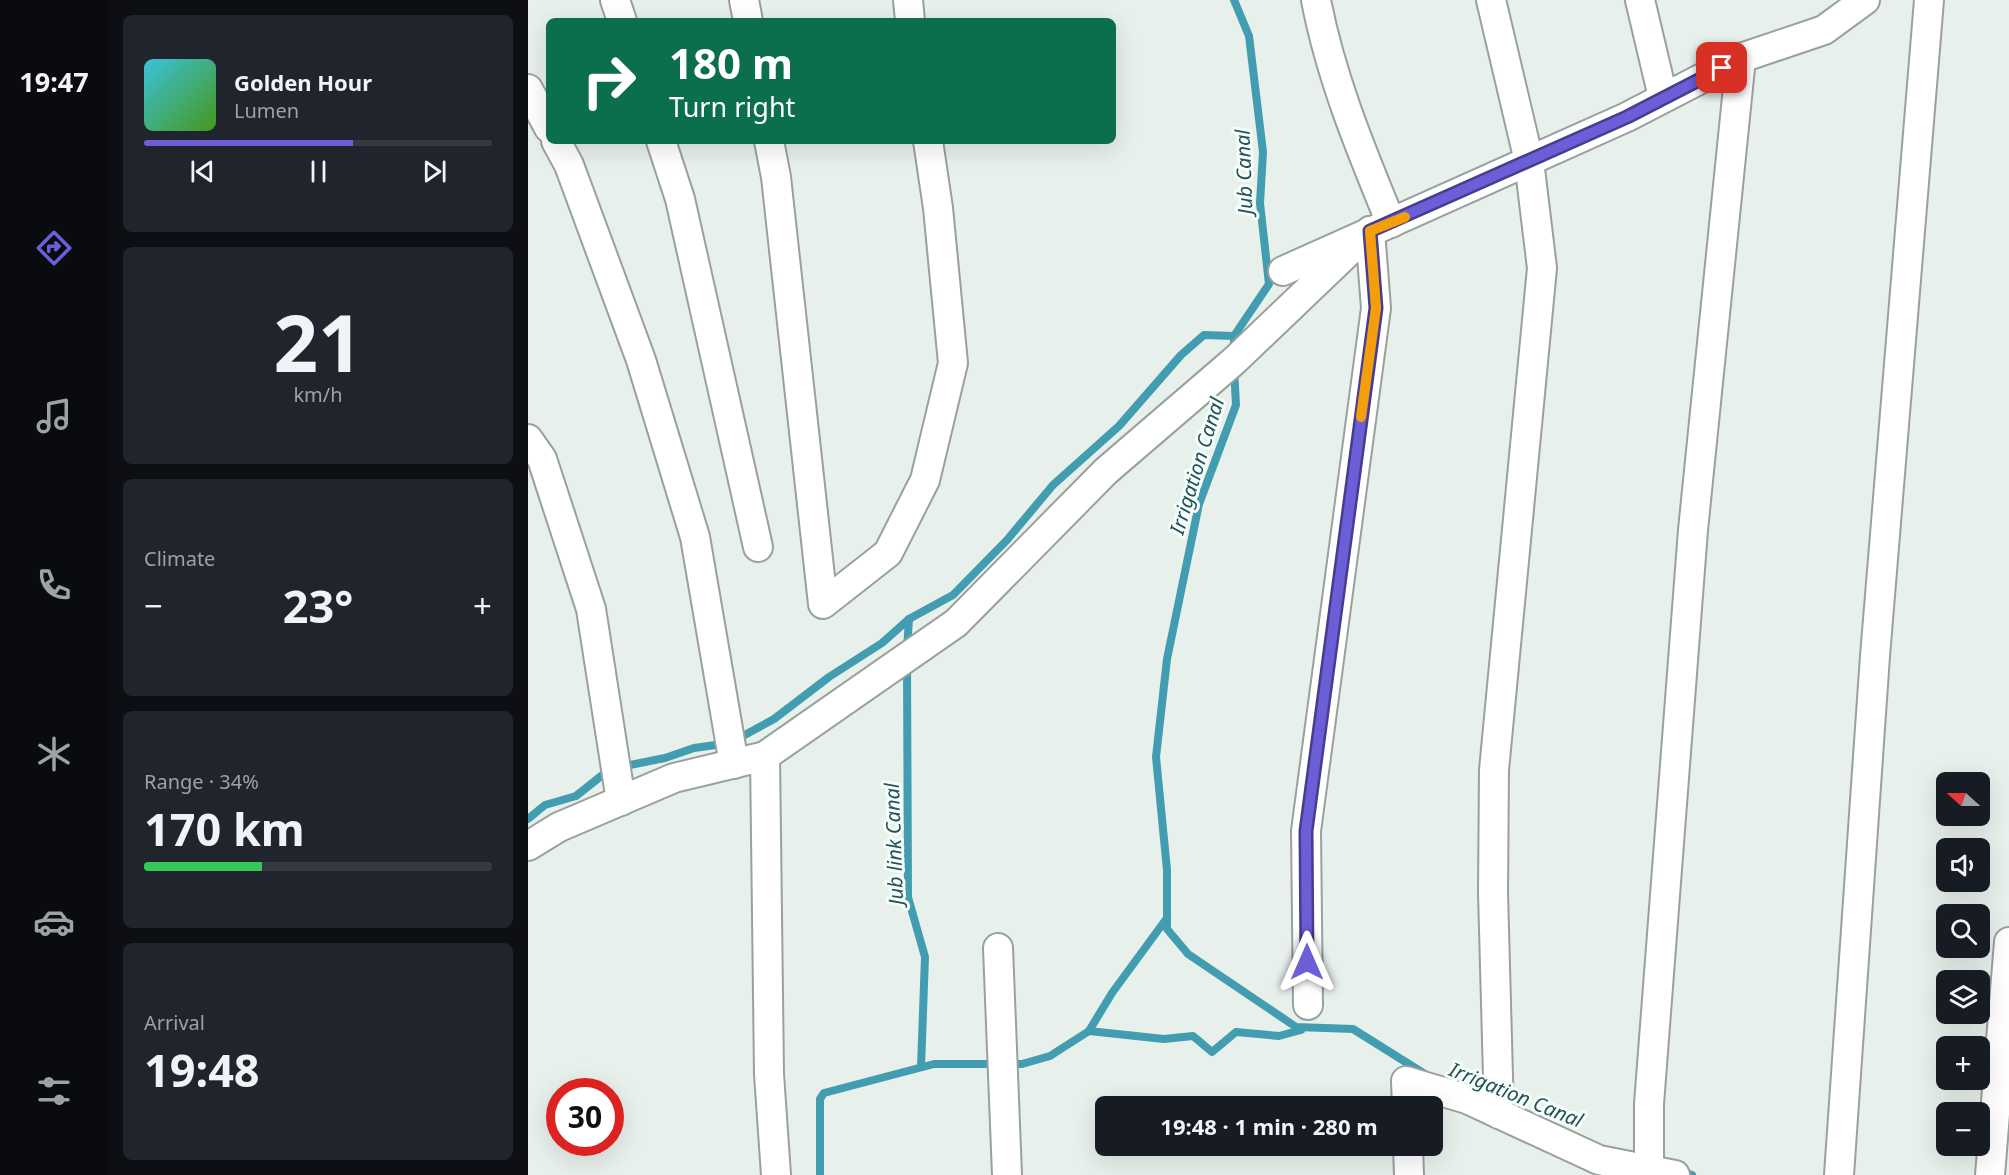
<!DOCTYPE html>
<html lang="en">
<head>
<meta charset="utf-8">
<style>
  :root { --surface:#171b24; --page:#20242c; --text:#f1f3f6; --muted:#9ea1a6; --line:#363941; --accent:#6b5ed7 }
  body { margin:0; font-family:"Noto Sans",sans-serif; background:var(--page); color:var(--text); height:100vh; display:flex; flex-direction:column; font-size:22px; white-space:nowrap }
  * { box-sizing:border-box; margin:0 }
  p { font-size:20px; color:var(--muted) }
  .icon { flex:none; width:33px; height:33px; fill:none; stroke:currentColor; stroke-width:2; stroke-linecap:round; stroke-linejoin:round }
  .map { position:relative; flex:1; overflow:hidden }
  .sheet { display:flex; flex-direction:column; gap:15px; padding:15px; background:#0d0f14; width:420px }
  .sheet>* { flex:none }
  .hud { position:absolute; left:18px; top:18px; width:570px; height:126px; border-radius:9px; box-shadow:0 6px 24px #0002; background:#0b6e4f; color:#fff; overflow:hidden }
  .needle { width:39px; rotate:291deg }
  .buttons { position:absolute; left:1408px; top:772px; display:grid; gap:12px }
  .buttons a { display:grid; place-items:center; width:54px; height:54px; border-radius:9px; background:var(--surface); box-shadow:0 6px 24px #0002; font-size:30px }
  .speed { position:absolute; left:18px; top:1078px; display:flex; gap:12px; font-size:30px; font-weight:700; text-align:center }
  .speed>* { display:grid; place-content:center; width:78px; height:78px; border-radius:50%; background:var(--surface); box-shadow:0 6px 24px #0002; line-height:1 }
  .speed .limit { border:9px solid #d22; background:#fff; color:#111 }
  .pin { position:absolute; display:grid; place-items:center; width:51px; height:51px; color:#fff; margin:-26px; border-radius:12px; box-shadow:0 3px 9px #0006 }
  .me { position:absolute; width:66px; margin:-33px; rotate:0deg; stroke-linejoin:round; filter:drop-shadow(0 0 4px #0008) }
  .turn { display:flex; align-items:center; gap:21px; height:126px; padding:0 24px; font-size:27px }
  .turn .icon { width:78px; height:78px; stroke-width:2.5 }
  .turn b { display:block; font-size:42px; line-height:51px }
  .big { font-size:45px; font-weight:700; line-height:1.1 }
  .sheet .card { flex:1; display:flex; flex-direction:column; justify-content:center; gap:9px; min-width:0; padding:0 21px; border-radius:9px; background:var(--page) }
  .sheet .dial { align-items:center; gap:0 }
  .dial b { font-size:78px; line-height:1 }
  .song { display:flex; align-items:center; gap:18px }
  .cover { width:72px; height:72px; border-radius:9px; background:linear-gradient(135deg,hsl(190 70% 55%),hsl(100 70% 35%)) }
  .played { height:6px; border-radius:3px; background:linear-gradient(90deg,var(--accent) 60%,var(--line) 60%) }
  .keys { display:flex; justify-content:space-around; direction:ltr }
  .heat { display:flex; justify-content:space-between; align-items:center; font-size:33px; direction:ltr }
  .charge { height:9px; border-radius:4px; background:linear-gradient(90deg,#34c759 34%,var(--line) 0) }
  .trip { position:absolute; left:567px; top:1096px; width:348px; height:60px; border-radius:9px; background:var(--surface); box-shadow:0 6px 24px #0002; font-weight:700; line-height:60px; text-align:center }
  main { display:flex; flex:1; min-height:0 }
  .tab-bar { display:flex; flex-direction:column; width:108px; justify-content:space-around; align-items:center; background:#090b0e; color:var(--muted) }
  .tab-bar .icon { width:42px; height:42px }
  .tab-bar .current { color:var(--accent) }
  .tab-bar b { font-size:27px; color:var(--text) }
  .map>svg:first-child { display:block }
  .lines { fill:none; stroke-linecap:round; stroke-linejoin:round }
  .stream { stroke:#419daf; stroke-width:8 }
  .minor-casing { stroke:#99a19d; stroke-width:32 }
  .minor { stroke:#fff; stroke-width:28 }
  .route-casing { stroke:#463d8c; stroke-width:15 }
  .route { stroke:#6b5ed7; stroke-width:10 }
  .slow { stroke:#f59e0b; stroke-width:10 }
  .labels { text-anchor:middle; stroke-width:6; stroke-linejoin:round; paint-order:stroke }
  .water-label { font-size:20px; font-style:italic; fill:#264f58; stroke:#f5fdf9 }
</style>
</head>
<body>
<main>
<nav class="tab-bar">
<b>19:47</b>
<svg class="icon current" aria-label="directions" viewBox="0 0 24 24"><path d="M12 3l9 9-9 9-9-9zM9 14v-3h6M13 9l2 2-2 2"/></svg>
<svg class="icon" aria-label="music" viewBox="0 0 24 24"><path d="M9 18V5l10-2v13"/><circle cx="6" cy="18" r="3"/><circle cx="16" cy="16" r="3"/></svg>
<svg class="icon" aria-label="phone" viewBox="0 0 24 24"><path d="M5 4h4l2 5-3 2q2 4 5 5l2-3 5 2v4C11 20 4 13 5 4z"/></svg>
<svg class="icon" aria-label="climate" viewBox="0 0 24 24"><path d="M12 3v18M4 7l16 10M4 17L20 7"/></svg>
<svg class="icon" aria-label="car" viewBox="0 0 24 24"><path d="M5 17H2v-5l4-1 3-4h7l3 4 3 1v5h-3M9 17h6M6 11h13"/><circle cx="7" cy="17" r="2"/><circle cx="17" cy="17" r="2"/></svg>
<svg class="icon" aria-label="filters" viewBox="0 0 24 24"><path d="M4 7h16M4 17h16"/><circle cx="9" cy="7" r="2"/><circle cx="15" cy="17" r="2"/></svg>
</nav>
<section class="sheet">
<div class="card">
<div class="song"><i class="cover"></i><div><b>Golden Hour</b><p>Lumen</p></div></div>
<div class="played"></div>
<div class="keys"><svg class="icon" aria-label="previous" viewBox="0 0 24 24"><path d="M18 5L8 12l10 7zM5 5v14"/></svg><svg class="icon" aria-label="pause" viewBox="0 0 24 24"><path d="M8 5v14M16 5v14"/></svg><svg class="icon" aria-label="next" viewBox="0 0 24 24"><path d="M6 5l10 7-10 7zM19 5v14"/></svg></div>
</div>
<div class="card dial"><b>21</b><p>km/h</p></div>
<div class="card"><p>Climate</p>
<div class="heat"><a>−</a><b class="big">23°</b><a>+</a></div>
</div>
<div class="card"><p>Range · 34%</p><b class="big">170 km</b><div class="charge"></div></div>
<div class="card"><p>Arrival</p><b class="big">19:48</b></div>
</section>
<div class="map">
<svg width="1481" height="1175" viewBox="0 0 1481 1175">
  <rect width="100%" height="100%" fill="#e8f0ec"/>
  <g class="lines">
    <!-- stream -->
    <g class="stream">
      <polyline points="706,0 721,36 735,152 732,203 741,284 706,336"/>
      <polyline points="706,368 708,405 671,504 639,659 628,757 639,870 639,929 660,954 768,1027 825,1029 900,1076"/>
      <polyline points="379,649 381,619"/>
      <polyline points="379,665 380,897 397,957 393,1067"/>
      <polyline points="0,819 17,805 48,796 82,769 137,758 166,748 202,743 246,719 301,677 354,643 381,619 425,595 479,540 525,485 591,426 653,355 676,335 706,336 706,352"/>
      <polyline points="561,1031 636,1039 665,1036 684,1052 708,1032 751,1036 773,1030"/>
      <polyline points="1150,1170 1164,1175"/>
      <polyline points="292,1175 292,1099 296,1093 406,1064 494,1064 522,1056 561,1031 584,993 639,918"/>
    </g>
    <defs>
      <g id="minor">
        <polyline points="87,0 94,21"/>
        <polyline points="216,0 220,21"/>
        <polyline points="380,0 382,21"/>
        <path d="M788 0C803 78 833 150 863 223"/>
        <polyline points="963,0 1001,161 1014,268 966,770 965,892 971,1114"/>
        <polyline points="1112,0 1135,97"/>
        <polyline points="0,89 21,128"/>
        <polyline points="28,141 41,165 113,360 167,537 206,764"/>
        <polyline points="133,141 152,199 230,547"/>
        <polyline points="241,141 248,177 295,604 360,553 397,480 425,363 410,208 400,141"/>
        <polyline points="755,271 1099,117 1213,58 1296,30 1337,0"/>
        <polyline points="0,439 14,459 63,609 93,801"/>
        <polyline points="237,756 241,1074 248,1175"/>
        <polyline points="0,846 31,827 146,778 237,756 428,623 578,471 706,361 842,231"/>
        <polyline points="470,948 479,1175"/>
        <polyline points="780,1005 778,831 848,308 842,231"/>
        <polyline points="879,1107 878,1081 939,1099 1071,1160 1147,1175"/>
        <polyline points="880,1146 881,1175"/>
        <polyline points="1121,1175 1121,1104 1165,530 1213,58"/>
        <polyline points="1311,1175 1347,656 1401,0"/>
        <polyline points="1462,1175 1481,942"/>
      </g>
    </defs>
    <!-- minor casing -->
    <use href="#minor" class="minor-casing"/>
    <!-- minor -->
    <use href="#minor" class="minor"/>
  </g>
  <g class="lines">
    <defs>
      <polyline id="route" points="779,962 778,831 848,308 842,231 1099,117 1194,68"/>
    </defs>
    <!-- route casing -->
    <use href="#route" class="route-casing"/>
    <!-- route -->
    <use href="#route" class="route"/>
    <!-- slow -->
    <polyline class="slow" points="833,417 848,308 842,231 877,217"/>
  </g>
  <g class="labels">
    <!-- water labels -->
    <g class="water-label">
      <text transform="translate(716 172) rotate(-92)" y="7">Jub Canal</text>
      <text transform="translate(669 466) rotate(-73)" y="7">Irrigation Canal</text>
      <text transform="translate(366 844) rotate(-92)" y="7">Jub link Canal</text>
      <text transform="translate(988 1095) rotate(22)" y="7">Irrigation Canal</text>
    </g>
  </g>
</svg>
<div class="buttons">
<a><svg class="needle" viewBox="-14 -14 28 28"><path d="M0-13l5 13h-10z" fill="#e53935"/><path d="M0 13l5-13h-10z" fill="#9ea1a6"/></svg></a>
<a><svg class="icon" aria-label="sound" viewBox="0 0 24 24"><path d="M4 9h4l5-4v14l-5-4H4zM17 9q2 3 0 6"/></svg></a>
<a><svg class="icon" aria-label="search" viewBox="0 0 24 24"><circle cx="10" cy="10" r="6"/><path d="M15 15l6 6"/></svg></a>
<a><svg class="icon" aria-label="layers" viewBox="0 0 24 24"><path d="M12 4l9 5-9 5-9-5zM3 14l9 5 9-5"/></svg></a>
<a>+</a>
<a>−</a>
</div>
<div class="speed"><div class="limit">30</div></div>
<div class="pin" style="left:1194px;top:68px;background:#d93025"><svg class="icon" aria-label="arrive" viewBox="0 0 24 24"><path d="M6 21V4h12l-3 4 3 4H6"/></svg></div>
<svg class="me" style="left:779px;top:962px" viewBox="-20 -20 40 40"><path d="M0-17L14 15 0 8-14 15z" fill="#6b5ed7" stroke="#fff" stroke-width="4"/></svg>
<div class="trip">19:48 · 1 min · 280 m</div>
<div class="hud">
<div class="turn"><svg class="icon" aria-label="right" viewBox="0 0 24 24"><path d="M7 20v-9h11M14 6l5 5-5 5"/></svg><div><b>180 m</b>Turn right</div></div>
</div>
</div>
</main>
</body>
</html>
